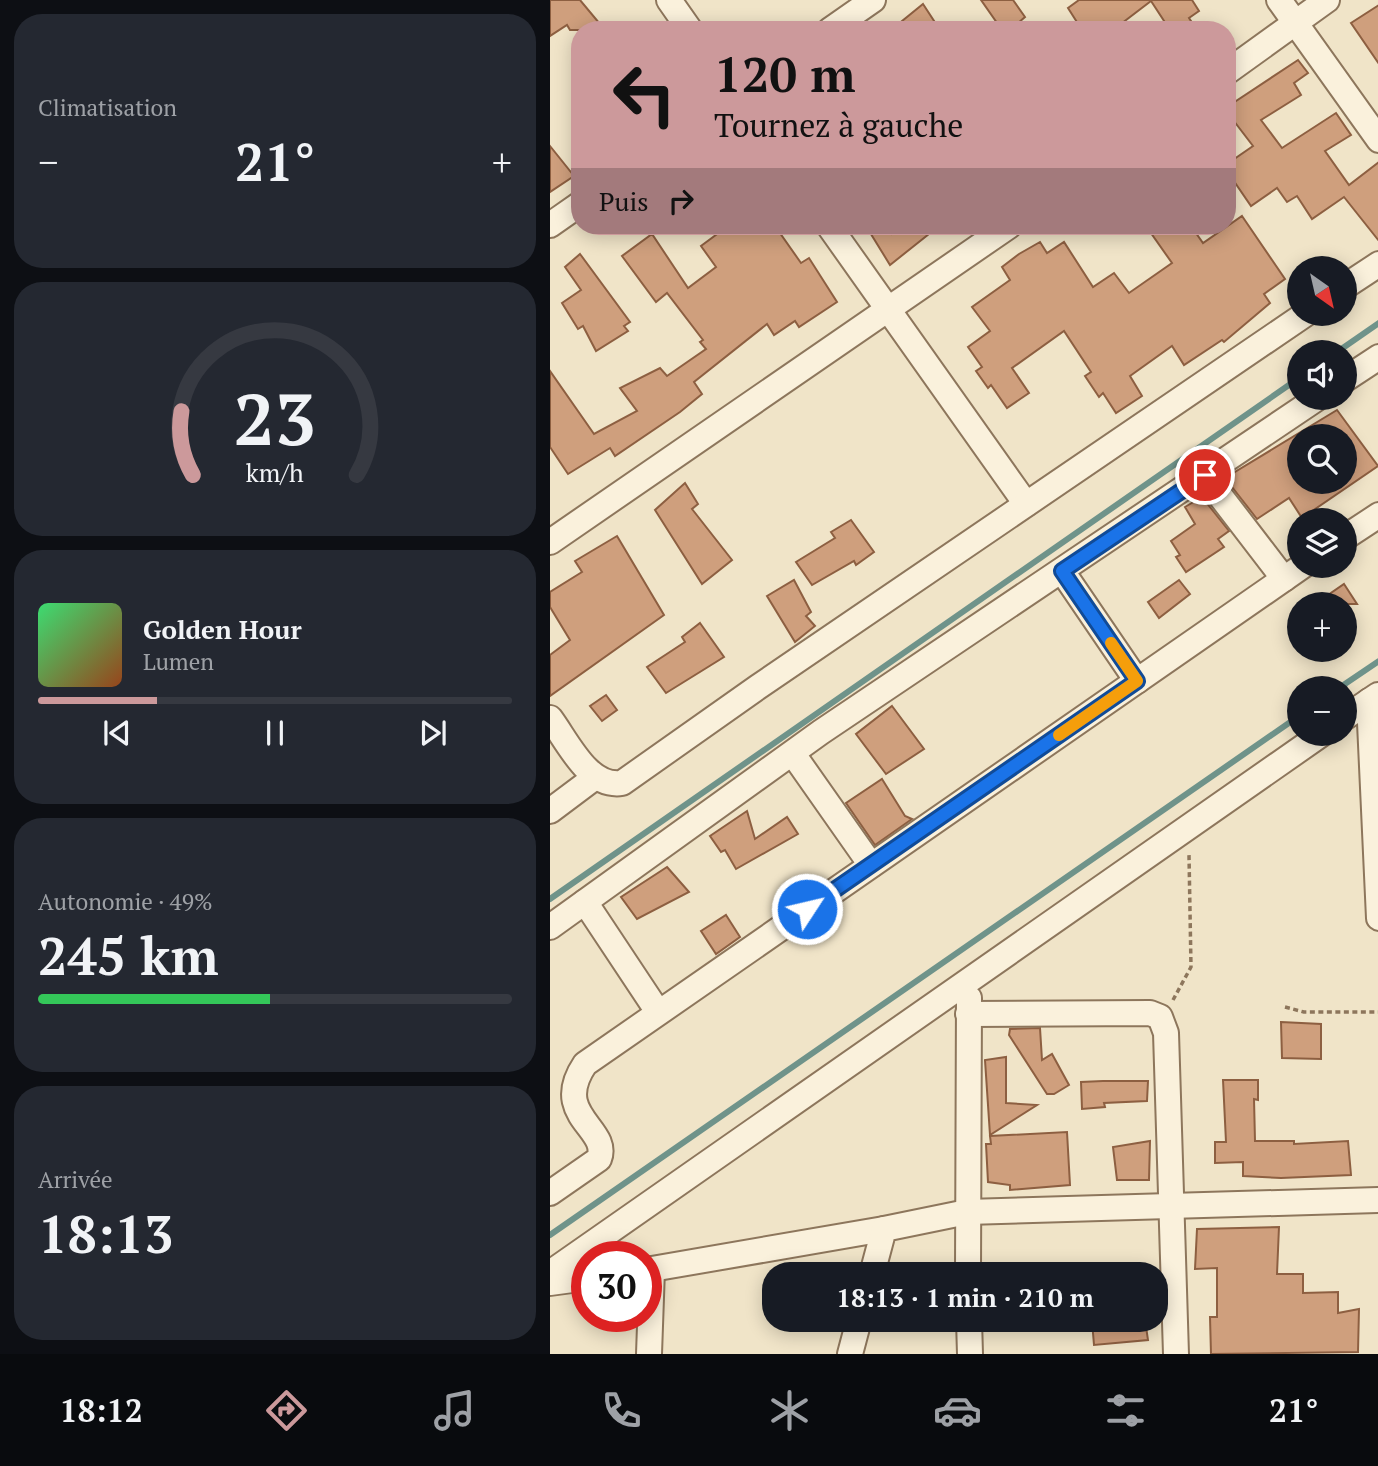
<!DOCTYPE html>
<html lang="fr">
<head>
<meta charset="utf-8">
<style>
  :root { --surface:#171b24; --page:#242831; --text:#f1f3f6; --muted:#9ea1a6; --line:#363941; --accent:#cc999b }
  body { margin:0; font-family:"PT Serif",serif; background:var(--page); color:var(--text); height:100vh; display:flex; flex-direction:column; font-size:26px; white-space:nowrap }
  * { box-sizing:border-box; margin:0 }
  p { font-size:23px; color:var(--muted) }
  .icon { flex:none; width:38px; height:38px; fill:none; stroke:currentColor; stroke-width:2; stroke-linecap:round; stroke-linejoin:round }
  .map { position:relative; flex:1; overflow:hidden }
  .drawer { display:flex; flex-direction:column; gap:14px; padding:14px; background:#0d0f14; width:550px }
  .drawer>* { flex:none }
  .top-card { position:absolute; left:21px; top:21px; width:665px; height:214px; border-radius:28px; box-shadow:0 4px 18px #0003; background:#cc999b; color:#111; overflow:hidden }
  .needle { width:46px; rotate:146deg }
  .fabs { position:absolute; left:737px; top:256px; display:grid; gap:14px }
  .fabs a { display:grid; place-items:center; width:70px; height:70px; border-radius:50%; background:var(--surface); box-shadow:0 4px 18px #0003; font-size:35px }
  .speed { position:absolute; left:21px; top:1241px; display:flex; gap:14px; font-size:35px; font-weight:700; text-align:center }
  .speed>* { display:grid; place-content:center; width:91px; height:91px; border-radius:50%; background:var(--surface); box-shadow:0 4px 18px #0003; line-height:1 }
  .speed .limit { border:10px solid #d22; background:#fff; color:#111 }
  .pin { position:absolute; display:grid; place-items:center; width:60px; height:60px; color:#fff; margin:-30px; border:4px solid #fff; border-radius:50%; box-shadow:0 2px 7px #0007 }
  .me { position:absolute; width:77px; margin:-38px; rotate:55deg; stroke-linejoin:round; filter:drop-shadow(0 0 5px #0008) }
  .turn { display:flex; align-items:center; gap:24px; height:147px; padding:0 28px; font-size:32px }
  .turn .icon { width:91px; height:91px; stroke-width:2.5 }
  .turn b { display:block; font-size:49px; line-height:60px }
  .then { display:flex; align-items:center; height:66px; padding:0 28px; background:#0003; gap:14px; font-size:26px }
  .big { font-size:52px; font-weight:700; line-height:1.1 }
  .drawer .tile { flex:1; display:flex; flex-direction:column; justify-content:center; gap:10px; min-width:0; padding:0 24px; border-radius:28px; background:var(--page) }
  .drawer .dial { align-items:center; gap:0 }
  .dial svg { height:182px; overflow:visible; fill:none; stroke:var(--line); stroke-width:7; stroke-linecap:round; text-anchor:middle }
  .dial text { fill:var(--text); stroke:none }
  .song { display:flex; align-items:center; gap:21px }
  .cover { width:84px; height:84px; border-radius:10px; background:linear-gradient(135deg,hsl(140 70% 55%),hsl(20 70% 35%)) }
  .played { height:7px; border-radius:4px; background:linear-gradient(90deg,var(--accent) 25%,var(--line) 25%) }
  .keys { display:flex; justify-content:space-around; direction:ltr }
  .heat { display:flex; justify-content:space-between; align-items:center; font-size:38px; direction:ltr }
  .charge { height:10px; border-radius:5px; background:linear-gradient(90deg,#34c759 49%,var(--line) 0) }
  .trip { position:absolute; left:212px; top:1262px; width:406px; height:70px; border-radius:28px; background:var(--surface); box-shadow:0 4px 18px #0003; font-weight:700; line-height:70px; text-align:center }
  .dock { display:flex; height:112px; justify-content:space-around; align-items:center; background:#090b0e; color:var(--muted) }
  .dock .icon { width:49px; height:49px }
  .dock .selected { color:var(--accent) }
  .dock b { font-size:32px; color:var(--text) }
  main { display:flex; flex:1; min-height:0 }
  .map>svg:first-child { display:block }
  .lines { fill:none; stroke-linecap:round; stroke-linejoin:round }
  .stream { stroke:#6f938a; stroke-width:6 }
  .building { fill:#cf9f7d; stroke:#8d5f41; stroke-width:2; fill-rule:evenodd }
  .minor-casing { stroke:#8d765c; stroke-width:28 }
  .path { stroke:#8d765c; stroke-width:3.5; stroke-dasharray:5 3.5; stroke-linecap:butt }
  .minor { stroke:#faf1dc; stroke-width:24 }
  .route-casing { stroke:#114b97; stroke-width:18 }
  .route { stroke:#1a73e8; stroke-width:12 }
  .slow { stroke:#f59e0b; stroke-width:12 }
</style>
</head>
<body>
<main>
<section class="drawer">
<div class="tile"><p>Climatisation</p>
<div class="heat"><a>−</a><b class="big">21°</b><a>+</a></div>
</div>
<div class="tile dial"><svg viewBox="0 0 100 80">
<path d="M14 69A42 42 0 1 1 86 69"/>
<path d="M14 69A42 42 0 0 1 9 41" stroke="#cc999b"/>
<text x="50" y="56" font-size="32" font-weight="700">23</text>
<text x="50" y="72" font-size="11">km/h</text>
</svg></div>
<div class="tile">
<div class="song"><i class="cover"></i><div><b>Golden Hour</b><p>Lumen</p></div></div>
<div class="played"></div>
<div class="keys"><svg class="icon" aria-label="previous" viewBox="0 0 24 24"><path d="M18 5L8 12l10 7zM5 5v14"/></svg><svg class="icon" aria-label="pause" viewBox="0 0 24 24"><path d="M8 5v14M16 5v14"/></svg><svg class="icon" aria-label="next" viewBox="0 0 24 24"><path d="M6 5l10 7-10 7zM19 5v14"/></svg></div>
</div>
<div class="tile"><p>Autonomie · 49%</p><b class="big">245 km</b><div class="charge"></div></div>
<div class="tile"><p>Arrivée</p><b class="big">18:13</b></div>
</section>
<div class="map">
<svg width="829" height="1354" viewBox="0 0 829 1354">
  <rect width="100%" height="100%" fill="#f0e4c8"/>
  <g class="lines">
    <!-- stream -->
    <g class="stream">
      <polyline points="787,352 829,323"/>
      <polyline points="789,688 829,661"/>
      <polyline points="0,899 749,378"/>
      <polyline points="0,1235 749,716"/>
    </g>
  </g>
  <!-- building -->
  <g class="building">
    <polygon points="0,0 30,0 55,30 20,30 17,25 0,36"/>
    <polygon points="431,0 463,0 475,17 460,30 452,30"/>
    <polygon points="529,0 642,0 649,11 639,18 647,30 620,30 601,1 563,30 532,30 518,8"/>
    <polygon points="373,4 390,30 341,30"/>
    <polygon points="829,5 829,64 801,23"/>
    <polygon points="748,60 758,73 744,83 751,95 711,120 732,148 786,113 801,135 775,151 799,185 829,162 829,241 794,197 762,219 747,196 737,202 727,188 701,206 677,171 677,164 703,146 677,112 677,107"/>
    <polygon points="0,146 24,176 0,192"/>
    <polygon points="692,216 735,279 714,294 720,303 674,342 672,340 634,365 622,346 580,376 592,396 566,413 553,393 549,397 535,376 541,372 514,331 462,368 479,393 457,408 441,385 438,388 426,371 432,367 418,347 440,331 422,307 460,280 452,267 469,254 490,242 497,253 514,242 543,287 564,273 579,293 622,263 596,226 641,226 653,243"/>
    <polygon points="178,226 225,226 251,263 259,258 287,302 249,327 245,321 224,335 217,324 144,382 152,394 130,412 65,456 60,448 18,474 0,447 0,371 44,434 87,411 70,388 110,368 117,376 156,349 150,342 153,340 117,293 106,302 72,256 102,234 138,288 166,267 151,246"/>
    <polygon points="316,226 337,226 342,234 359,226 389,226 340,265"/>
    <polygon points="30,254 80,322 74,326 78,331 46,351 33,326 28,329 12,303 31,290 15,267"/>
    <path d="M787 410 828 466 752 518 739 498 707 519 675 478ZM749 436H794V481H749Z"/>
    <polygon points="135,483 148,504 142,509 182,560 152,584 105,510"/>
    <polygon points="652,497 679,531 668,539 674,547 636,572 626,557 630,555 621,541 645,524 635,507"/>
    <polygon points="301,520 324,552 306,565 304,561 262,585 246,562 285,538 281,532"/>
    <polygon points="67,536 114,615 0,696 0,655 20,640 0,607 0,592 32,572 25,561"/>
    <polygon points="244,580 261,612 256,616 265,626 245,642 217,596"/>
    <polygon points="629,580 640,594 609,618 598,602"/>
    <polygon points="794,584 807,604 765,604"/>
    <polygon points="150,623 174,657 116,693 97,667 135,642 132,637"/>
    <polygon points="56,695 67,710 52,721 40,706"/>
    <polygon points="342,706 374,749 336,774 306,734"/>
    <polygon points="332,779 355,816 362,819 325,845 296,803"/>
    <polygon points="197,811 205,839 237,817 248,834 186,869 175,850 171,852 160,836"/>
    <polygon points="117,867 139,892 87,919 71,897"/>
    <polygon points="176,915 190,937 166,954 151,931"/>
    <polygon points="731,1022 771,1024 771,1059 732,1058"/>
    <polygon points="490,1028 492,1060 502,1054 519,1085 504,1094 497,1094 459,1035 460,1029"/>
    <polygon points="456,1057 456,1103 487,1105 440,1135 435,1060"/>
    <polygon points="673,1080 708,1080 708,1100 704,1099 705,1141 744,1141 744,1144 798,1141 801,1175 731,1178 693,1176 693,1162 665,1163 665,1142 676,1142"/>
    <polygon points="553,1081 598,1081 597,1101 554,1103 555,1107 532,1109 531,1082"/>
    <polygon points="517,1132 520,1185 460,1190 460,1185 438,1182 436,1144 441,1144 440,1136"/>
    <polygon points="600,1141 599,1180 567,1180 563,1147"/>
    <polygon points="729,1227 727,1274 753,1274 753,1293 788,1292 788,1313 809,1309 808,1352 661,1354 660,1317 667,1317 667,1268 645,1269 647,1229"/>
    <polygon points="595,1320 598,1340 544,1345 542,1321"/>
  </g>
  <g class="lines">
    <defs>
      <g id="minor">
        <polyline points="119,0 140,30"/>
        <polyline points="729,0 829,140"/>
        <polyline points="280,30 323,0"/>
        <polyline points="677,72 777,0"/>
        <polyline points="0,225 30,204"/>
        <polyline points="279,226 476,504"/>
        <polyline points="794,287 829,264"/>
        <polyline points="794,380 829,357"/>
        <polyline points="655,476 734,579"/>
        <polyline points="794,538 829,515"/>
        <polyline points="0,542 459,226"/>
        <polyline points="512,571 587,681"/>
        <polyline points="819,701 829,918"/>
        <path d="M0 718C18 742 38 788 72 783L208 687 757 313"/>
        <polyline points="794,718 828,695"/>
        <polyline points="243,754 321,865"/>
        <polyline points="0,811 44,778"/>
        <polyline points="35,902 108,1012"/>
        <polyline points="0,927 271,732 769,397"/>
        <polyline points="418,1014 600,1013 610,1017 616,1033 626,1354"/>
        <path d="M0 1193 49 1159C61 1128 0 1116 35 1064L754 565"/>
        <polyline points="96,1270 334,1229"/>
        <polyline points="0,1273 773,733"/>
        <polyline points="322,1274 334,1229 417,1212 829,1200"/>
        <polyline points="418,1274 419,998"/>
        <polyline points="0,1283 37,1278"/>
        <polyline points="419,1320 420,1354"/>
        <polyline points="99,1354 102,1269"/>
        <polyline points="300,1354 309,1320"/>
      </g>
    </defs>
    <!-- minor casing -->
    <use href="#minor" class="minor-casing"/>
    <!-- path -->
    <g class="path">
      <polyline points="623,1000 641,967 639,855"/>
      <polyline points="735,1007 754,1012 829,1012"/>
    </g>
    <!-- minor -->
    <use href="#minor" class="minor"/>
  </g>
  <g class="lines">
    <defs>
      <polyline id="route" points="257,909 587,681 512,571 655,475"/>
    </defs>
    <!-- route casing -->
    <use href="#route" class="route-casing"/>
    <!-- route -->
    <use href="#route" class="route"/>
    <!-- slow -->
    <polyline class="slow" points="509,735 587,681 561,643"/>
  </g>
</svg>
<div class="fabs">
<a><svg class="needle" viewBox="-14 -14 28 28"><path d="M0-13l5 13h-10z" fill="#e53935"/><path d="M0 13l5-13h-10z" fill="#9ea1a6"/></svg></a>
<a><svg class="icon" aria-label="sound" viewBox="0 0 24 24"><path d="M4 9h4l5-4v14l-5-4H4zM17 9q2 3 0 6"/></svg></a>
<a><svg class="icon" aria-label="search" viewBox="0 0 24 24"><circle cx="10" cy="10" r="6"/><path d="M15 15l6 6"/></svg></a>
<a><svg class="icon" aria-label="layers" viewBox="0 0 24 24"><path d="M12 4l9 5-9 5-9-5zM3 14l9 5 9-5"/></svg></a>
<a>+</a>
<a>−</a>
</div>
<div class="speed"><div class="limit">30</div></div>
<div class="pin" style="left:655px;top:475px;background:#d93025"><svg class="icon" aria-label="arrive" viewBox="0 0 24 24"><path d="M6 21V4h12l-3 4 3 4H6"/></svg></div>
<svg class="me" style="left:257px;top:909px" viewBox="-20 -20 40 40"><circle r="17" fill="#1a73e8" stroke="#fff" stroke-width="3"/><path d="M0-11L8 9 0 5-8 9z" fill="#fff"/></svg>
<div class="trip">18:13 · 1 min · 210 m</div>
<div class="top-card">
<div class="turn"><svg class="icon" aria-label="left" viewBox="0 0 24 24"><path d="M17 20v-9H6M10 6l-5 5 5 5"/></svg><div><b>120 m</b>Tournez à gauche</div></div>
<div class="then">Puis<svg class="icon" aria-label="right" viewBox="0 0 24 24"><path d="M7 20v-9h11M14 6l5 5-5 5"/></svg></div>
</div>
</div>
</main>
<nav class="dock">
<b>18:12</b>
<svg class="icon selected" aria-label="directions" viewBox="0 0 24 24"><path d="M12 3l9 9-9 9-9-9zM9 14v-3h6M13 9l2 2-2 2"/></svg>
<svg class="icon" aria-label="music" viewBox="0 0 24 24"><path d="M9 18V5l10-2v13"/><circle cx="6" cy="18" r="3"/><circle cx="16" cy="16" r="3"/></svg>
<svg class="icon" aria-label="phone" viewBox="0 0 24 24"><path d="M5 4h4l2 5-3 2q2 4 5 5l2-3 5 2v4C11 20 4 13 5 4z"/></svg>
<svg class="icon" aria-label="climate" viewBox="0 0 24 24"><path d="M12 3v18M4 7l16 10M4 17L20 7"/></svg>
<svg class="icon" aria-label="car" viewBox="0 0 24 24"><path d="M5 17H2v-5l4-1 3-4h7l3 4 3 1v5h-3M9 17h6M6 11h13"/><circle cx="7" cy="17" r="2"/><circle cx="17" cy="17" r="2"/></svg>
<svg class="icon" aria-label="filters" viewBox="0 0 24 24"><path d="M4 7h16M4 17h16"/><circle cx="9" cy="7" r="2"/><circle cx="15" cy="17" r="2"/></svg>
<b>21°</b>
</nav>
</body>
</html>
